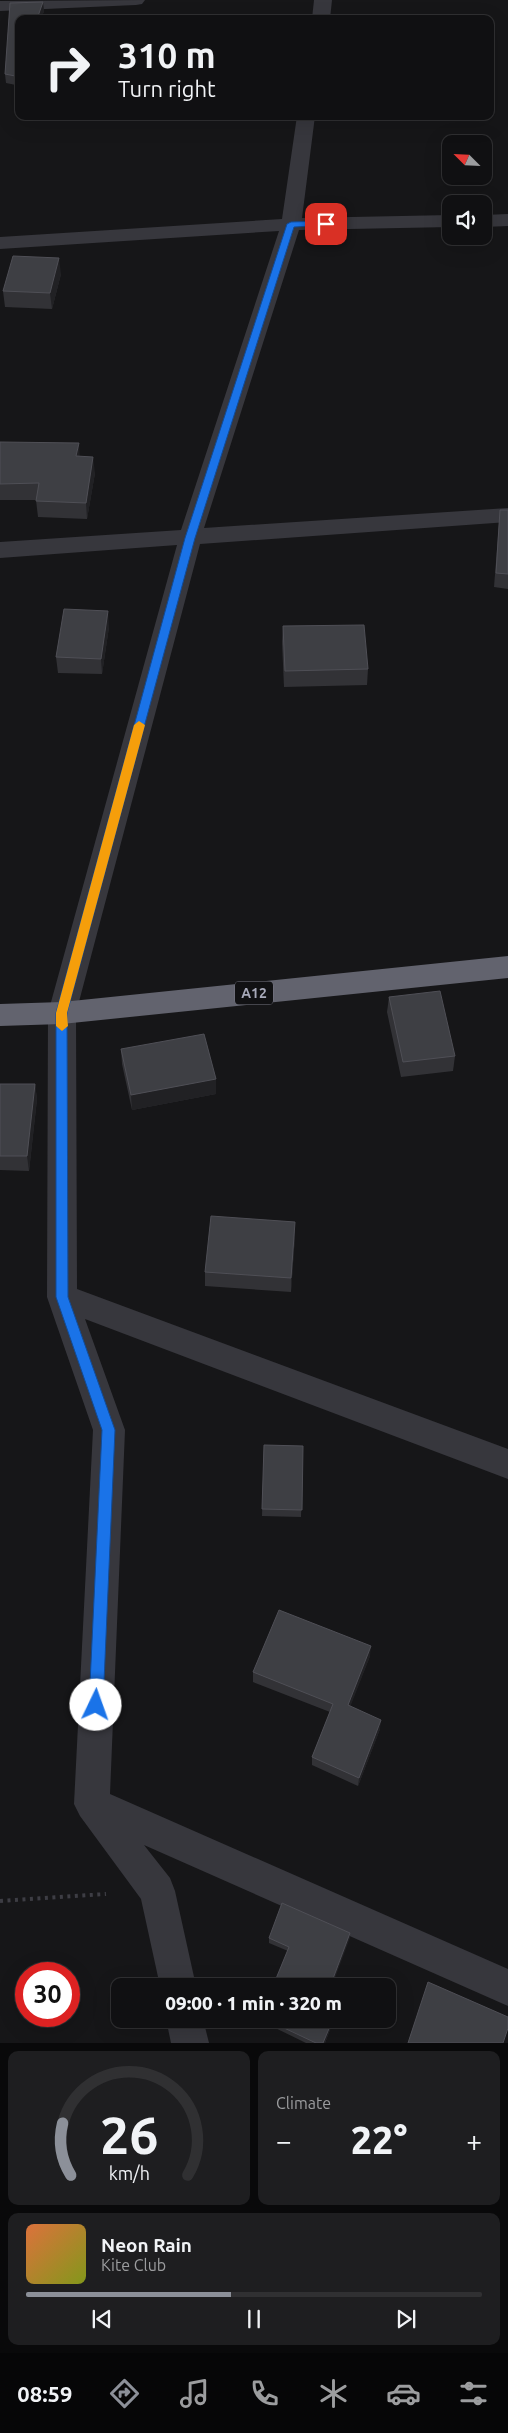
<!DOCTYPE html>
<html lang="en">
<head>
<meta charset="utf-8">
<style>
  :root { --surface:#101012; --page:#1e1e20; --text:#f1f3f6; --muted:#9c9d9f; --line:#303032; --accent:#8c9099 }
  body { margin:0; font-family:Ubuntu,sans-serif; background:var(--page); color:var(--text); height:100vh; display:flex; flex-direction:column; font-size:19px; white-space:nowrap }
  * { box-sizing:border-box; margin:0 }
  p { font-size:16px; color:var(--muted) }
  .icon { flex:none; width:28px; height:28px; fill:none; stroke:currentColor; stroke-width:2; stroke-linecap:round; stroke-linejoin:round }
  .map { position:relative; height:2043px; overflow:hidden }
  .panel { display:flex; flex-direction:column; gap:8px; padding:8px; background:#09090a; flex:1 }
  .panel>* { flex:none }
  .guide { position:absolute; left:15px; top:15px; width:479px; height:105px; border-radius:10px; box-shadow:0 5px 20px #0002,0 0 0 1px var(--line); background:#101012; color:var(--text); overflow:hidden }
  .needle { width:32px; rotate:294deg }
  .controls { position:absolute; left:442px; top:135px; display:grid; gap:10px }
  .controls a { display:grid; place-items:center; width:50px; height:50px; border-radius:10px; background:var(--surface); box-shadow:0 5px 20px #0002,0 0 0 1px var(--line); font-size:25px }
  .speed { position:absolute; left:15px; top:1962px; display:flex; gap:10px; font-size:25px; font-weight:700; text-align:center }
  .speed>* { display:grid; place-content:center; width:65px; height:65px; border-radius:50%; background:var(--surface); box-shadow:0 5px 20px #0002,0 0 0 1px var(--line); line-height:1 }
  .speed .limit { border:8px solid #d22; background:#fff; color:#111 }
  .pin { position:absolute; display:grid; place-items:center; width:42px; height:42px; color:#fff; margin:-21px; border-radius:10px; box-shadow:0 2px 8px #0006 }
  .me { position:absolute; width:55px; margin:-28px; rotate:3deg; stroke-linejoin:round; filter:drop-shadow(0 0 4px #0008) }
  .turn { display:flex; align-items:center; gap:18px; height:105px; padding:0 20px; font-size:22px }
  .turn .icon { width:65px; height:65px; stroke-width:2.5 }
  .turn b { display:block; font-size:35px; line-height:42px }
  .big { font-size:38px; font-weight:800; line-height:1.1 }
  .panel .card { flex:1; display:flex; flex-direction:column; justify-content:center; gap:8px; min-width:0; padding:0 18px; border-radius:10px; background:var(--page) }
  .panel .dial { align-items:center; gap:0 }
  .dial svg { height:130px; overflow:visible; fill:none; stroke:var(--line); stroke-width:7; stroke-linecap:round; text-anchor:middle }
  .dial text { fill:var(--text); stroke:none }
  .song { display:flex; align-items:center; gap:15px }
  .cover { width:60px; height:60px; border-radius:8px; background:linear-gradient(135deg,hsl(20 70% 55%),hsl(70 70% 35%)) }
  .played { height:5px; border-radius:2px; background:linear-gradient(90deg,var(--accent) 45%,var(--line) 45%) }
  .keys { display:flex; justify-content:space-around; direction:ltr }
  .heat { display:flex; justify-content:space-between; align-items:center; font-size:28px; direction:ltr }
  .panel .tiles { flex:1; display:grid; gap:8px; grid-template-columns:1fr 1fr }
  .card:last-child { grid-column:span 2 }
  .trip { position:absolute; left:111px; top:1978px; width:285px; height:50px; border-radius:10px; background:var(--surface); box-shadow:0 5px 20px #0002,0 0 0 1px var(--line); font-weight:800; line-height:50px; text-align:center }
  .tab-bar { display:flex; height:80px; justify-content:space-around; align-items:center; background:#060607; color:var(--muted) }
  .tab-bar .icon { width:35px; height:35px }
  .tab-bar .active { color:var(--accent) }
  .tab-bar b { font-size:22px; color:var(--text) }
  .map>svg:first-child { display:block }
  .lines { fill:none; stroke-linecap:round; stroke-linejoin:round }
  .path { stroke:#3d3d44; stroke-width:4; stroke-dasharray:3 4.5; stroke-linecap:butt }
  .minor { fill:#37373d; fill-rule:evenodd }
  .highway { fill:#62636e; fill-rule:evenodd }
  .wall { fill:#323236 }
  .shaded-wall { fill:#212124 }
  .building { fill:#3e3f44; stroke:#4f4f56 }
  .route { fill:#1a73e8; stroke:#114b97 }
  .slow { fill:#f59e0b }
  .labels { text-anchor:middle; stroke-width:5; stroke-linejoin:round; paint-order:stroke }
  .shield { fill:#111113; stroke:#7a7b87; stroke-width:1 }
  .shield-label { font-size:14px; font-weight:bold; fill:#a7a9b9 }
</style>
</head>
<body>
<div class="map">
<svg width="508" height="2043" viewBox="0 0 508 2043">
  <rect width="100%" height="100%" fill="#161618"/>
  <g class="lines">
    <!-- path -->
    <polyline class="path" points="0,1901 106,1894"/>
    <!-- minor -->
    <g class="minor">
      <polygon points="145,0 142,4 136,5 0,11 0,1"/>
      <polygon points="314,0 332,0 330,19 312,19"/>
      <polygon points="297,116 315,116 302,218 451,215 451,227 299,230 204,528 508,508 508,522 200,544 76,1013 77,1289 508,1449 508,1479 85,1319 125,1430 110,1794 508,1969 508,2006 144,1845 170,1878 175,1891 196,1986 160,1986 141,1899 80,1816 74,1804 93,1430 47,1297 48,1013 177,545 0,558 0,542 181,530 279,231 0,249 0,237 282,219"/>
      <polygon points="508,214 508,226 484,227 484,215"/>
      <polygon points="166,2019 203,2019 209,2043 171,2043"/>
    </g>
    <!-- highway -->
    <polygon class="highway" points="508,956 508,978 62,1024 0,1026 0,1004 62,1002"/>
  </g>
  <!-- wall -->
  <g class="wall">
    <polygon points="43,2 44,11 41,19 19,19 19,77 16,85 6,83 5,74 10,3"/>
    <polygon points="61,274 52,309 5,307 3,291"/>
    <polygon points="0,442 80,457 95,473 87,519 38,517 36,500 0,500"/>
    <polygon points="500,510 508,510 508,589 494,587"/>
    <polygon points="283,626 368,669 367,685 284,687 282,642"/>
    <polygon points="109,627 102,674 58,673 56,657"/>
    <polygon points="389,997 455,1056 453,1071 401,1077 387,1012"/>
    <polygon points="121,1049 216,1094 132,1110 122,1064"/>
    <polygon points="0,1084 35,1084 37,1099 29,1171 0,1170"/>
    <polygon points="295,1236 291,1292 205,1286 205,1272"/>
    <polygon points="264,1445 303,1446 301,1517 262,1516"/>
    <polygon points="370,1656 350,1706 380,1729 358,1786 312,1765 312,1757 330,1712 253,1682 253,1672"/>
    <polygon points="350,1933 350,1938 273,1986 288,1951 269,1943 269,1938"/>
    <polygon points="261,2019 334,2019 325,2043 306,2043 261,2021"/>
  </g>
  <!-- shaded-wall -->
  <g class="shaded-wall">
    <polygon points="43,2 44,11 41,19 37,19"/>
    <polygon points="19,66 19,77 16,85 15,76"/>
    <polygon points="59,258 61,274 52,309 50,293"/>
    <polygon points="79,443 80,459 76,456"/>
    <polygon points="93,457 95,473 87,519 86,503"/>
    <polygon points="108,611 109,627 102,674 101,659"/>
    <polygon points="216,1079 216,1094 132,1110 131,1095"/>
    <polygon points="35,1084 37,1099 29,1171 27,1156"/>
    <polygon points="295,1222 295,1236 291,1292 291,1278"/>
    <polygon points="371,1646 370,1656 347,1715 348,1705"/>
    <polygon points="381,1720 380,1729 358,1786 359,1778"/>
    <polygon points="350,1933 350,1938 332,1986 331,1984"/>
    <polygon points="333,2019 334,2019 325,2043 323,2043"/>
  </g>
  <!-- building -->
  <g class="building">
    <polygon points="43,2 37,19 19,19 19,66 15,76 5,74 10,3"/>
    <polygon points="13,256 59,258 50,293 3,291"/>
    <polygon points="0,442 79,443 76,456 93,457 86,503 36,501 39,483 0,484"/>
    <polygon points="500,510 508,510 508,574 496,573"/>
    <polygon points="64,609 108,611 101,659 56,657"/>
    <polygon points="364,625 368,669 285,671 283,626"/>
    <polygon points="440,991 455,1056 403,1062 389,997"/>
    <polygon points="204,1034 216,1079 131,1095 121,1049"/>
    <polygon points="0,1084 35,1084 27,1156 0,1156"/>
    <polygon points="211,1216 295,1222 291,1278 205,1272"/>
    <polygon points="264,1445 303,1446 302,1510 262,1509"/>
    <polygon points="279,1610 371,1646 348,1705 381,1720 359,1778 312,1757 333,1704 253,1672"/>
    <polygon points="282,1903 350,1933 331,1984 337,1986 273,1986 289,1947 269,1938"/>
    <polygon points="428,1982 508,2017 508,2028 503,2043 408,2043"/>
    <polygon points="265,2019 333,2019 323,2043 316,2043"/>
  </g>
  <!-- route -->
  <polygon class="route" points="326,221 329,222 329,225 294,227 195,538 67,1013 68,1297 115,1430 103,1705 101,1710 96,1712 91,1710 89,1705 102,1430 56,1297 56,1013 185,538 287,224 291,222"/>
  <!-- slow -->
  <polygon class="slow" points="139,721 145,725 67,1013 68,1026 62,1031 56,1026 56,1013 134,725"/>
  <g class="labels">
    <!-- shield labels -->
    <rect class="shield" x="235" y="981.5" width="38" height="23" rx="4"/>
    <g class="shield-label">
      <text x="254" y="998">A12</text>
    </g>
  </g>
</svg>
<div class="controls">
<a><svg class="needle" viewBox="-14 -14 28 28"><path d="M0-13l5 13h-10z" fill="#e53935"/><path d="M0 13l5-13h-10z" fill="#9c9d9f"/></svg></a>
<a><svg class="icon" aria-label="sound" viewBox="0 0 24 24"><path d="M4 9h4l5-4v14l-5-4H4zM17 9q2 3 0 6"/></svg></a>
</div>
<div class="speed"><div class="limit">30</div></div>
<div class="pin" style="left:326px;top:224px;background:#d93025"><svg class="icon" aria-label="arrive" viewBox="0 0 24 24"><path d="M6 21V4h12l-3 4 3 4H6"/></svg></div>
<svg class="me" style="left:96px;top:1705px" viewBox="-20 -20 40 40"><circle r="19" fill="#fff"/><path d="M0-13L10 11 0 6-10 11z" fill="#1a73e8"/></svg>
<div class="trip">09:00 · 1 min · 320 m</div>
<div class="guide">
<div class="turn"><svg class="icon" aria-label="right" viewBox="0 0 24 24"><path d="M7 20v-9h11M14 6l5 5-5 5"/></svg><div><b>310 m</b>Turn right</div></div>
</div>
</div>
<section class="panel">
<div class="tiles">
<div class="card dial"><svg viewBox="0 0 100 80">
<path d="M14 69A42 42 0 1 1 86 69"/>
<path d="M14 69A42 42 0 0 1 9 37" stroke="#8c9099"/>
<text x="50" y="56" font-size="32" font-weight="700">26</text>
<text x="50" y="72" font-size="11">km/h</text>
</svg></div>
<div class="card"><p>Climate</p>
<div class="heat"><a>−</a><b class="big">22°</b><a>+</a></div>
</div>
<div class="card">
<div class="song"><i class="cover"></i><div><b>Neon Rain</b><p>Kite Club</p></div></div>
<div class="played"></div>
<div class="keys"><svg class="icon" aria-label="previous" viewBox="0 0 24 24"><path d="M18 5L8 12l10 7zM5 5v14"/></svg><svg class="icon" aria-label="pause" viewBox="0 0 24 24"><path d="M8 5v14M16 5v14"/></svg><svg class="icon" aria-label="next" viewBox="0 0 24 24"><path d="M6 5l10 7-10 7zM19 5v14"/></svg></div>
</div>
</div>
</section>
<nav class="tab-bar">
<b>08:59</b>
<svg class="icon active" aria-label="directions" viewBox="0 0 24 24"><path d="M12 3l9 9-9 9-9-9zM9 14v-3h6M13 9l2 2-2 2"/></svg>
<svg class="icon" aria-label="music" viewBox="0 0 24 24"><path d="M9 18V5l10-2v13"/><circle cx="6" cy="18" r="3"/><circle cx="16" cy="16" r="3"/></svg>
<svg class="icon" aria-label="phone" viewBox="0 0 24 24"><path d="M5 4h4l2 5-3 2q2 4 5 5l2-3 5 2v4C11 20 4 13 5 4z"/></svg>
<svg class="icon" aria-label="climate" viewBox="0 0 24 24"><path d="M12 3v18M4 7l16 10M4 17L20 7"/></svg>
<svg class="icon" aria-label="car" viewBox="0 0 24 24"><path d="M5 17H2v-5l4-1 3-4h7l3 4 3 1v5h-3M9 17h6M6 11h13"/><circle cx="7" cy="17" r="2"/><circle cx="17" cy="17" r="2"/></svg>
<svg class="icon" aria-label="filters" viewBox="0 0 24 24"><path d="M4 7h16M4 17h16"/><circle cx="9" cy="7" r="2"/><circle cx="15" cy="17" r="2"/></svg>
</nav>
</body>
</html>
